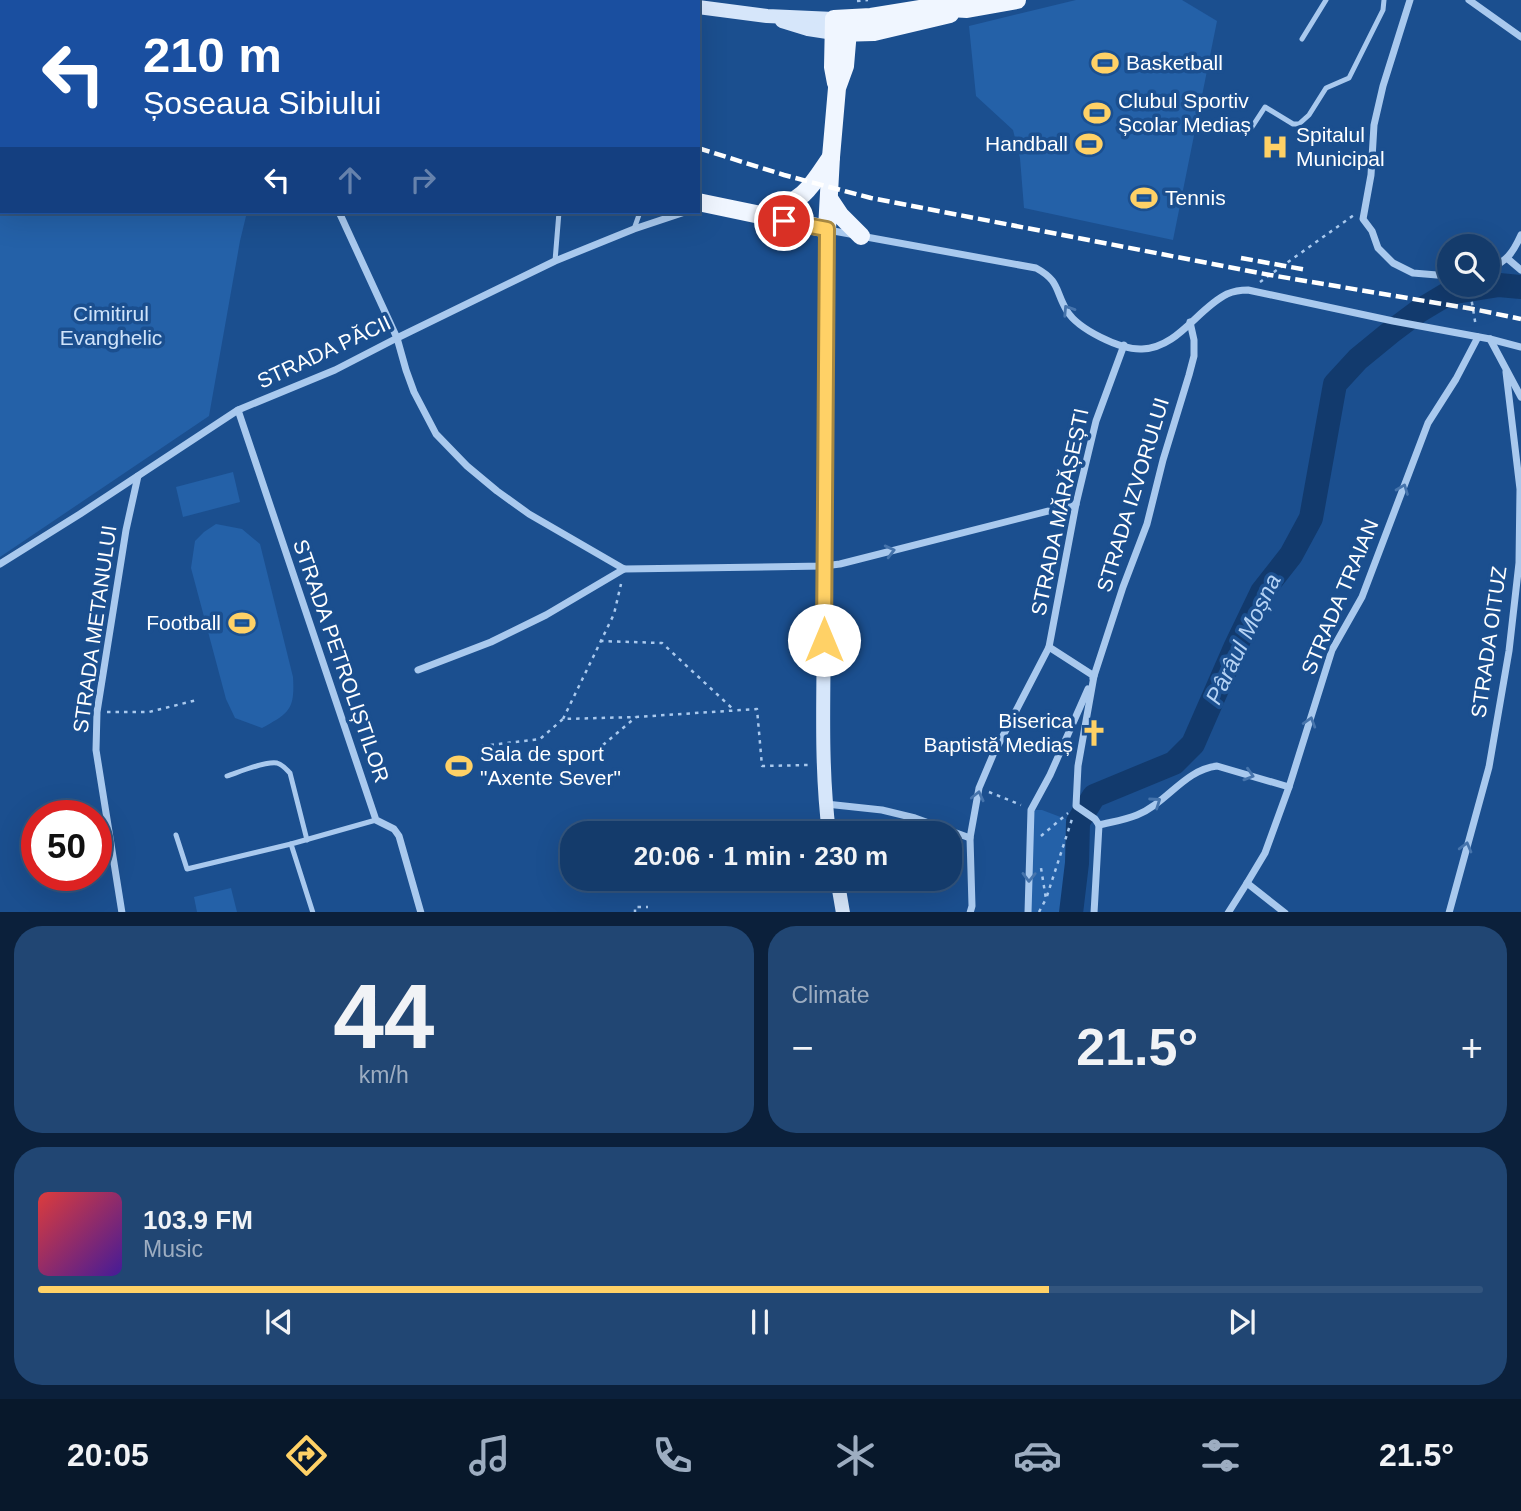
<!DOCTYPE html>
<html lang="en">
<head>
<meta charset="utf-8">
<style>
  :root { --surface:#143b6b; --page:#214673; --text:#f1f3f6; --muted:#9dadc1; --line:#33557e; --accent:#ffd166 }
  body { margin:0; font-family:Arial,sans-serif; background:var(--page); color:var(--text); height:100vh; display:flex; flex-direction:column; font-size:26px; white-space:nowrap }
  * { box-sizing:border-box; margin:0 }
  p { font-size:23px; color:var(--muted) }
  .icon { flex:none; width:38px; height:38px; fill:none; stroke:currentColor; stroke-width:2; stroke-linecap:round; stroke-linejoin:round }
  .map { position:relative; height:912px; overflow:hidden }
  .details { display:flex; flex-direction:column; gap:14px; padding:14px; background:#0b203b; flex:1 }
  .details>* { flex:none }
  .banner { position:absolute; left:0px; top:0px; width:700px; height:214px; box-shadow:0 7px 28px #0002,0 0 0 2px var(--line); background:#1a4fa0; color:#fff; overflow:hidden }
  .controls { position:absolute; left:1437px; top:234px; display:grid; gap:14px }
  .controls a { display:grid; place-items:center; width:63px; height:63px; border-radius:50%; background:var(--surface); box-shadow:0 7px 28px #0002,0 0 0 2px var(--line); font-size:35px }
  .speed { position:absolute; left:21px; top:800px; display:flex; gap:14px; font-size:35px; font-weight:700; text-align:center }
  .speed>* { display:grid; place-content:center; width:91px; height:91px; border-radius:50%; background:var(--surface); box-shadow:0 7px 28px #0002,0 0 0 2px var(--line); line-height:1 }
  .speed .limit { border:10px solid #d22; background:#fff; color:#111 }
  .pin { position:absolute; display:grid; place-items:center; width:60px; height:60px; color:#fff; margin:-30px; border:4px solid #fff; border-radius:50%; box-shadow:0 2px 7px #0007 }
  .me { position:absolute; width:77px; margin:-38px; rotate:0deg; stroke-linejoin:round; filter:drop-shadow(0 0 5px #0008) }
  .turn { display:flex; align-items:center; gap:24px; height:147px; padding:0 28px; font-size:32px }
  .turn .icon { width:91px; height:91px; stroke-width:2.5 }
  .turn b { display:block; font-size:49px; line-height:60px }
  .lanes { display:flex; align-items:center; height:66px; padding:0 28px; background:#0003; justify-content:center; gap:35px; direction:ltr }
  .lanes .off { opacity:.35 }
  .big { font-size:52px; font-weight:700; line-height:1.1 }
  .details .widget { flex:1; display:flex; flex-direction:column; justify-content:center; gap:10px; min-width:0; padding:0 24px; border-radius:28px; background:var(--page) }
  .details .dial { align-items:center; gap:0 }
  .dial b { font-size:91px; line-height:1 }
  .song { display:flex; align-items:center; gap:21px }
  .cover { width:84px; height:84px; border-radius:10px; background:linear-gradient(135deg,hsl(0 70% 55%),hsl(260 70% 35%)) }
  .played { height:7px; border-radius:4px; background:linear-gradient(90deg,var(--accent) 70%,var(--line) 70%) }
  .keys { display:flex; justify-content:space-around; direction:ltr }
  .heat { display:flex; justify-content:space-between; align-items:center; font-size:38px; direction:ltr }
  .details .tiles { flex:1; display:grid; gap:14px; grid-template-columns:1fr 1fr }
  .widget:last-child { grid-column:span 2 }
  .trip { position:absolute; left:560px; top:821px; width:402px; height:70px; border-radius:28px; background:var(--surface); box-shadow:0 7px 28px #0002,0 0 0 2px var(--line); font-weight:700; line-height:70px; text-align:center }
  .menu { display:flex; height:112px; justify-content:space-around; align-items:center; background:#08182b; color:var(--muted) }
  .menu .icon { width:49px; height:49px }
  .menu .on { color:var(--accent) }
  .menu b { font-size:32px; color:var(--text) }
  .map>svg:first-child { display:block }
  .green { fill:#2461a8 }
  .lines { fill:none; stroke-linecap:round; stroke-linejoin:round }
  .river { stroke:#123a6d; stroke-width:24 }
  .path { stroke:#a9c9ee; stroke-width:2.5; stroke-dasharray:3.5 5; stroke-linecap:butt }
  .service { stroke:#a9c9ee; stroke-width:5 }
  .minor { stroke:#a9c9ee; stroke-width:7 }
  .secondary { stroke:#d6e6fa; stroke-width:14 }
  .primary { stroke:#f0f6ff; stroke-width:18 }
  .rail { stroke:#fff; stroke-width:4.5; stroke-dasharray:12 5; stroke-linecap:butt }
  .oneway { stroke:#4674ac }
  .route-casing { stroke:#a68842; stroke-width:18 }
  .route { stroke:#ffd166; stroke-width:12 }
  .labels { text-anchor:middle; stroke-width:7; stroke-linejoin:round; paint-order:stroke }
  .poi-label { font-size:21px; fill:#fff; stroke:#1b4f8f; text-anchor:start }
  .park-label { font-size:21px; fill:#cfe3fa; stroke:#1b4f8f }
  .street-label { font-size:21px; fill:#fff; stroke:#1b4f8f }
  .water-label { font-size:23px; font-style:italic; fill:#b5d3f5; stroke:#1b4f8f }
</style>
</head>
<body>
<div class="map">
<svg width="1521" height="913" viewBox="0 0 1521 913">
  <rect width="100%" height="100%" fill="#1b4f8f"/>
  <!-- green -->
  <g class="green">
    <polygon points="1076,0 1182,0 1217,21 1173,240 1024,208 1020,158 1013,130 976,96 969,26"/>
    <polygon points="0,31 2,32 2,212 247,212 240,241 209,416 0,557"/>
    <polygon points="233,472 240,502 183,517 176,487"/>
    <path d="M216 524 242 529 260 544 293 677C295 710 289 713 262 728L235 718 226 699 191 568 195 541 204 532Z"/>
    <polygon points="1031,810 1042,810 1071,821 1073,869 1066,912 1028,913"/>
    <polygon points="231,888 237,912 197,912 194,897"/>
  </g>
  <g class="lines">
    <!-- river -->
    <polyline class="river" points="1071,913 1077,863 1078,822 1094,796 1174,763 1193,744 1235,648 1262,592 1291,555 1311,518 1335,384 1358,359 1391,332 1419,311 1449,293 1499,285 1521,287"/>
    <!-- path -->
    <g class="path">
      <polyline points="857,1 868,0"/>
      <polyline points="1260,282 1354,215"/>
      <polyline points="1469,285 1476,327"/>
      <polyline points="600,641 662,643 734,710"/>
      <polyline points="107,712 149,712 197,700"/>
      <polyline points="563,719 614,614 621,584"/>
      <polyline points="482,746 540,739 563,719 636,717 757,709 762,766 810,765"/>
      <polyline points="590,756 636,717"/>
      <polyline points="989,792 1021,805"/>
      <polyline points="1041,836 1068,813"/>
      <polyline points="1047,896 1073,816"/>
      <polyline points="1039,912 1046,899 1041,868"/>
      <polyline points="635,913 635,907 648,907"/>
    </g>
    <!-- service -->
    <g class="service">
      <polyline points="487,0 491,2"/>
      <polyline points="514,2 515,0"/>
      <polyline points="1302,39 1326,0"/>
      <polyline points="1252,127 1265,107 1293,124 1299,124 1309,115 1326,88 1349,78 1383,10 1384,0"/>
      <polyline points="634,229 640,212"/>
      <polyline points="555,261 559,212"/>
      <path d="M227 776C239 772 265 761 277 763 283 765 286 769 290 773L307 840"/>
      <polyline points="659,826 770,833"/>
      <polyline points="176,835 187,869 291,844"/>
      <polyline points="313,913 291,844 376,820"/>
    </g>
    <!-- minor -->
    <g class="minor">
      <polyline points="1410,0 1383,86 1374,125 1371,175 1363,219 1372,231 1378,248 1393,263 1413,273 1449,276"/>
      <polyline points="1469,0 1521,37"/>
      <polyline points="339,212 397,338 406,370 414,392 436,434 467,466 497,491 529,514 624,569 824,566 840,564 1076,504"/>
      <path d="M828 230 1036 268C1060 281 1055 291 1067 311 1078 329 1120 350 1142 349 1178 348 1198 308 1227 294 1234 291 1241 290 1248 290L1393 321 1490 339 1521 347"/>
      <polyline points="1508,259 1521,270"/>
      <path d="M1488 270C1507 260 1512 255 1521 235"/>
      <polyline points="1490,339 1521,397"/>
      <polyline points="238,410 376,820 394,829 399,836 421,913"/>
      <polyline points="0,564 80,514 238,410 335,370 397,338 555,261 634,229 685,212"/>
      <polyline points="1049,647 1094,676 1093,678"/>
      <polyline points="418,670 491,642 546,615 624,569"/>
      <polyline points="826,804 882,810 915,818 970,838"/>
      <polyline points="1099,825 1095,819 1076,806 1078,766 1094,676 1123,587 1147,524 1163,460 1189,375 1194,356 1194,340 1190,322"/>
      <path d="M1099 825C1111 822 1125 820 1137 815 1167 803 1184 770 1217 766L1289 787"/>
      <polyline points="1247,883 1285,913"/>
      <polyline points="122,913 96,750 97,712 126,530 138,476"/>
      <polyline points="970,913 972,906 970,838 979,788 993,755 1049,647 1076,504 1096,421 1124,345"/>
      <polyline points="1028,913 1031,810 1050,775 1088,689"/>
      <polyline points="1094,913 1099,825"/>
      <polyline points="1228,913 1247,883 1265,853 1289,787 1332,650 1362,597 1428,423 1456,379 1478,337"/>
      <polyline points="1449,913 1489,767 1509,651 1519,563 1520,489 1506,372"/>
    </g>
    <!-- secondary -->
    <g class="secondary">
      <polyline points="646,0 657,2"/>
      <polyline points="698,7 767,16 834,19"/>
      <polyline points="782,21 808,29 834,33"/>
      <path d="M827 229C826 358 824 487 824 616 824 688 820 761 829 833"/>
      <polyline points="837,878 843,913"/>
    </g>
    <!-- primary -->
    <g class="primary">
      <polyline points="0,1 3,2"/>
      <polyline points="837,33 874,32 950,14"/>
      <polyline points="836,83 833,67 834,19 871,17 932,7 967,9 1017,0"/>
      <polyline points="830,200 840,215 861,236"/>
      <polyline points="698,202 827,229 831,157 837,88 845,66 849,19"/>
      <path d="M763 217C776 210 791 204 803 194 814 184 822 170 831 157"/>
    </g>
    <!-- rail -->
    <g class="rail">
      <polyline points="280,0 285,2"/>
      <polyline points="308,0 313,2"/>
      <polyline points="698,148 784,175 871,198 1270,275 1473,309 1521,319"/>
      <polyline points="1241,258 1307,270"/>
    </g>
  </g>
  <!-- one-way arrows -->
  <defs><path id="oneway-chevron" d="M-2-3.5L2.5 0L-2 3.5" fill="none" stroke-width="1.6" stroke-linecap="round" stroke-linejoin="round" transform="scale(1.75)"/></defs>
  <g class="oneway">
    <use href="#oneway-chevron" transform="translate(1068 310) rotate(-123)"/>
    <use href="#oneway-chevron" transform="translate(1403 489) rotate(-69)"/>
    <use href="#oneway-chevron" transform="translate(890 551) rotate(-14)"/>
    <use href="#oneway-chevron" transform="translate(1310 722) rotate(-73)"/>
    <use href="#oneway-chevron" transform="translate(1249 775) rotate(17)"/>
    <use href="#oneway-chevron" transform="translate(978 796) rotate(-77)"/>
    <use href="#oneway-chevron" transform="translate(1156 802) rotate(-35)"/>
    <use href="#oneway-chevron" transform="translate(1466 847) rotate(-75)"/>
    <use href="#oneway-chevron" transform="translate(1029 877) rotate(91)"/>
  </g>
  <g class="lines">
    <defs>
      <polyline id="route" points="784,221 827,229 824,640"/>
    </defs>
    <!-- route casing -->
    <use href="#route" class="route-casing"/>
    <!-- route -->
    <use href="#route" class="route"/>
  </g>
  <!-- icons -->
  <defs>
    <symbol id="stadium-bare" viewBox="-9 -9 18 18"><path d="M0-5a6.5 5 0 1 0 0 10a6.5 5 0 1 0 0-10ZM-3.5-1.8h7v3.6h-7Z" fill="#ffd166" stroke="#1b4f8f" stroke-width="2.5" paint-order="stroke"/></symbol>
    <symbol id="hospital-bare" viewBox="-9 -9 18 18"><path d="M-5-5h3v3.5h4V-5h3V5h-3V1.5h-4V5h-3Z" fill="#ffd166" stroke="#1b4f8f" stroke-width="2.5" paint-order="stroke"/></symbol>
    <symbol id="church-bare" viewBox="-9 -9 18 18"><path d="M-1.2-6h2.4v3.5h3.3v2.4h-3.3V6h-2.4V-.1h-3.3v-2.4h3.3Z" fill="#ffd166" stroke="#1b4f8f" stroke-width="2.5" paint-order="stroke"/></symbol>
  </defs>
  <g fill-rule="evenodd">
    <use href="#stadium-bare" x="1086" y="44" width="38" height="38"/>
    <use href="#stadium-bare" x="1078" y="94" width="38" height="38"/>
    <use href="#stadium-bare" x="1070" y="125" width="38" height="38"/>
    <use href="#hospital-bare" x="1256" y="128" width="38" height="38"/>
    <use href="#stadium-bare" x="1125" y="179" width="38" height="38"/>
    <use href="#stadium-bare" x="223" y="604" width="38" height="38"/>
    <use href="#church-bare" x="1075" y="714" width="38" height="38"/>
    <use href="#stadium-bare" x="440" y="747" width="38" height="38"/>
  </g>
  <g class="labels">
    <!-- poi labels -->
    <g class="poi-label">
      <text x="1126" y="70">Basketball</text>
      <text x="1118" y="108">Clubul Sportiv<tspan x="1118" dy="24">Școlar Mediaș</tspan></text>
      <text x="1296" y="142">Spitalul<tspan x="1296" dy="24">Municipal</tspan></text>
      <text x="1068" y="151" text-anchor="end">Handball</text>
      <text x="1165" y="205">Tennis</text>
      <text x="221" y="630" text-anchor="end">Football</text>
      <text x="1073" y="728" text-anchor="end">Biserica<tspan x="1073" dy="24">Baptistă Mediaș</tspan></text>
      <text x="480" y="761">Sala de sport<tspan x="480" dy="24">"Axente Sever"</tspan></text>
    </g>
    <!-- park labels -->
    <g class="park-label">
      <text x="111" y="321">Cimitirul<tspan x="111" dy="24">Evanghelic</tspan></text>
    </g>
    <!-- street labels -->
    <g class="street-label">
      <text transform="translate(324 352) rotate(-25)" y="7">STRADA PĂCII</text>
      <text transform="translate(1133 495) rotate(-73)" y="7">STRADA IZVORULUI</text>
      <text transform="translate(1060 512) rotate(-78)" y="7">STRADA MĂRĂȘEȘTI</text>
      <text transform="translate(1340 597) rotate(-67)" y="7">STRADA TRAIAN</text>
      <text transform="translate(95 629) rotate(-82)" y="7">STRADA METANULUI</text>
      <text transform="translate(1489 642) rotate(-82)" y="7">STRADA OITUZ</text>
      <text transform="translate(341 661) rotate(71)" y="7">STRADA PETROLIȘTILOR</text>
    </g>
    <!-- water labels -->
    <g class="water-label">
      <text transform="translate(1243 639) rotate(-64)" y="8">Pârâul Moșna</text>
    </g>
  </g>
</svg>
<div class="controls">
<a><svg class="icon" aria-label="search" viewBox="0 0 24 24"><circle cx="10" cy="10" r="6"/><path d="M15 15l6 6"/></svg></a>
</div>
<div class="speed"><div class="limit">50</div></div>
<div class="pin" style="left:784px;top:221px;background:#d93025"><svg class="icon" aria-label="arrive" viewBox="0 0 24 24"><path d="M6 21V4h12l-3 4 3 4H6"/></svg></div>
<svg class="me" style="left:824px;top:640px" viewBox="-20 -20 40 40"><circle r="19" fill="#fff"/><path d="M0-13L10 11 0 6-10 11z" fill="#ffd166"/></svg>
<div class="trip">20:06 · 1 min · 230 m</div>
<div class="banner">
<div class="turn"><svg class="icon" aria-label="left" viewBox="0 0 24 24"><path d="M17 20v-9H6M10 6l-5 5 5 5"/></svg><div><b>210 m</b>Șoseaua Sibiului</div></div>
<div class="lanes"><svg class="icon" aria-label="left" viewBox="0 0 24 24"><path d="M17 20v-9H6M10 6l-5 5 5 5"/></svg><svg class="icon off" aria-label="ahead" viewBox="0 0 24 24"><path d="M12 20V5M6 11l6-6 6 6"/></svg><svg class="icon off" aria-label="right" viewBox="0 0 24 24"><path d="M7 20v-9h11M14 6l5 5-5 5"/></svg></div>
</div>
</div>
<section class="details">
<div class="tiles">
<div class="widget dial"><b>44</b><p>km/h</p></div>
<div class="widget"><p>Climate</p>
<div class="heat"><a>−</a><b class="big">21.5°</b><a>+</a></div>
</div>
<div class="widget">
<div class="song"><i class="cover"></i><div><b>103.9 FM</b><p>Music</p></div></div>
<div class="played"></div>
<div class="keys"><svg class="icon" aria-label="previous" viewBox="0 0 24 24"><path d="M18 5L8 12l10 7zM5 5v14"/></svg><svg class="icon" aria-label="pause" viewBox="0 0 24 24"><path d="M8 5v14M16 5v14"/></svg><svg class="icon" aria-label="next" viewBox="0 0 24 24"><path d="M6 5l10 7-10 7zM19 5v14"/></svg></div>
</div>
</div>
</section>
<nav class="menu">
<b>20:05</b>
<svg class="icon on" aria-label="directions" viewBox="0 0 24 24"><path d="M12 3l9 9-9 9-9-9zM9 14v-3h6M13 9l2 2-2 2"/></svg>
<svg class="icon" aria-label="music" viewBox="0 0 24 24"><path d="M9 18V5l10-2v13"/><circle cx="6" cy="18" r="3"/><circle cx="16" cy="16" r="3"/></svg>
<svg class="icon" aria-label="phone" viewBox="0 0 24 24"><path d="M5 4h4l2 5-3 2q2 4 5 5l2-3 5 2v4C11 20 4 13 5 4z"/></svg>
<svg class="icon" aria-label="climate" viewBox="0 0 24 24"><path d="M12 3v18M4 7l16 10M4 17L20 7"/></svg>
<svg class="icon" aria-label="car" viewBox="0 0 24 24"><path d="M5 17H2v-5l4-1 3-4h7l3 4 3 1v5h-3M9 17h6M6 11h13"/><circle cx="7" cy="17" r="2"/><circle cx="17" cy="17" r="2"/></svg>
<svg class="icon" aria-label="filters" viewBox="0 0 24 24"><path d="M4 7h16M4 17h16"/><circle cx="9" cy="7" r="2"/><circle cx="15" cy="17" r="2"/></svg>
<b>21.5°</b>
</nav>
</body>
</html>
